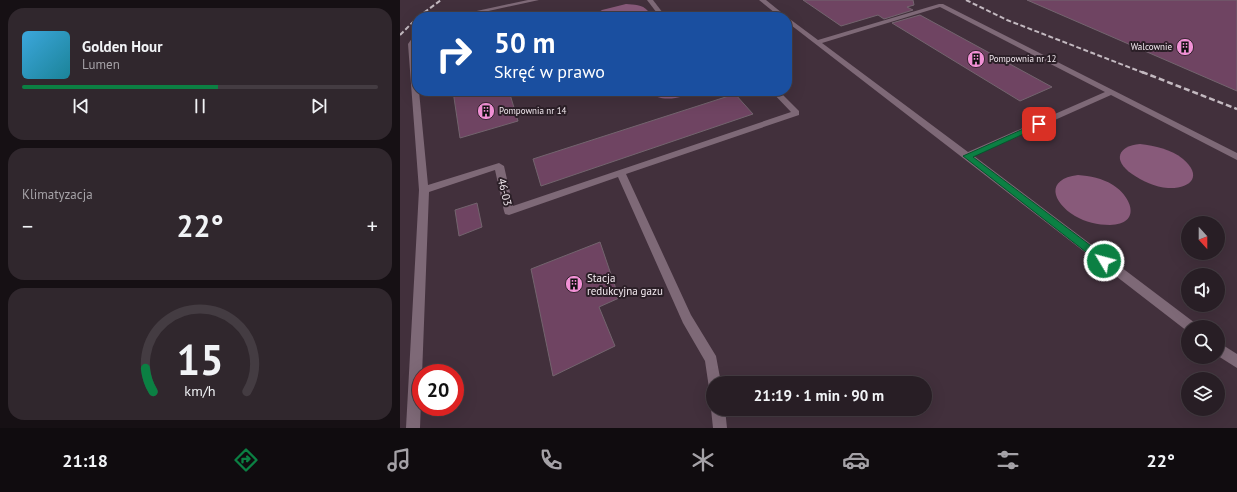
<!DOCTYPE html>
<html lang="pl">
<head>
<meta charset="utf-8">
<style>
  :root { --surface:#281e25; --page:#30272d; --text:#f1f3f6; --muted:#a5a2a7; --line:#443c42; --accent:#0b8043 }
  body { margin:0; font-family:"PT Sans",sans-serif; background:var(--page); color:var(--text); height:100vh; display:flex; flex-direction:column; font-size:15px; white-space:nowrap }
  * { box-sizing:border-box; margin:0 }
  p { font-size:13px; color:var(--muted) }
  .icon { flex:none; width:22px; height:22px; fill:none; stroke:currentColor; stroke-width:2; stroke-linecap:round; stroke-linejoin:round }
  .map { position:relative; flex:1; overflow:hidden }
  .drawer { display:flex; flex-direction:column; gap:8px; padding:8px; background:#161014; width:400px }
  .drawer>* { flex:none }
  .banner { position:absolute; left:12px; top:12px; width:380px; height:84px; border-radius:16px; box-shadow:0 4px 16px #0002,0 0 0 1px var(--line); background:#1a4fa0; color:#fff; overflow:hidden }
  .needle { width:26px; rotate:159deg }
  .tools { position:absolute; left:781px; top:216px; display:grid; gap:8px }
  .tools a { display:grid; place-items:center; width:44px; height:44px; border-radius:50%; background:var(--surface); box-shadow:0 4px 16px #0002,0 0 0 1px var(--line); font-size:20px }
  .speed { position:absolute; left:12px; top:364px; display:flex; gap:8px; font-size:20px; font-weight:700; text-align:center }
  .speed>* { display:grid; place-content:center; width:52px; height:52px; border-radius:50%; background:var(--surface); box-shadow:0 4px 16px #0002,0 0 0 1px var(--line); line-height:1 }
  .speed .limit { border:6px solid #d22; background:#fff; color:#111 }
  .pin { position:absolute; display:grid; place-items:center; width:34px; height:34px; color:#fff; margin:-17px; border-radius:8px; box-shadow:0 2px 6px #0006 }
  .me { position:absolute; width:44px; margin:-22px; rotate:307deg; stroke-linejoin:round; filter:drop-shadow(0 0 3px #0008) }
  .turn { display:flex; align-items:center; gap:14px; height:84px; padding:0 16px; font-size:18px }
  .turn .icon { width:52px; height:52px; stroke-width:2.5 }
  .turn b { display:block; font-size:28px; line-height:34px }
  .big { font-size:30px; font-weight:600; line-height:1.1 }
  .drawer .tile { flex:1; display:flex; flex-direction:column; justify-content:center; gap:6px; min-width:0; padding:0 14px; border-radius:16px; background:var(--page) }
  .drawer .dial { align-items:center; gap:0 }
  .dial svg { height:104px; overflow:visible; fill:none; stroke:var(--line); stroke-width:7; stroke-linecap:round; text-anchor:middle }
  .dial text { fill:var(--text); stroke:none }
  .song { display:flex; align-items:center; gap:12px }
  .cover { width:48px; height:48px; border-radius:6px; background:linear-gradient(135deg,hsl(200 70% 55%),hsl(190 70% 35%)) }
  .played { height:4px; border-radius:2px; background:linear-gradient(90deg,var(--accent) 55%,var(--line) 55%) }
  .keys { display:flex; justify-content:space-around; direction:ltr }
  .heat { display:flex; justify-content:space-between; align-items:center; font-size:22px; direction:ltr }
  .trip { position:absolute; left:306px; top:376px; width:226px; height:40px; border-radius:20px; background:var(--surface); box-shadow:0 4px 16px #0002,0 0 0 1px var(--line); font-weight:600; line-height:40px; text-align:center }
  .menu { display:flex; height:64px; justify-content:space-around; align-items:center; background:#100c0f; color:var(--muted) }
  .menu .icon { width:28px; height:28px }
  .menu .on { color:var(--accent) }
  .menu b { font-size:18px; color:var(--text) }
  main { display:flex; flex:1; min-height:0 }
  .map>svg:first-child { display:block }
  .built { fill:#42303c; fill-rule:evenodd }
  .water { fill:#885a7a }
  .building { fill:#6f4462; stroke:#73646e }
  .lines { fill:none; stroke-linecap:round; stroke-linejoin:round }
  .service { fill:#7e6977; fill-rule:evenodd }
  .rail-far1 { stroke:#c3b9c0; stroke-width:2; stroke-dasharray:5 2.5; stroke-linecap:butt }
  .rail { stroke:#c3b9c0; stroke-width:2.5; stroke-dasharray:6 3; stroke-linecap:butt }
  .route { fill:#0b8043; stroke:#07532c }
  .labels { text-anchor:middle; stroke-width:4; stroke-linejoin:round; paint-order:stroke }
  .far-poi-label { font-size:9px; fill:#f4ebf1; stroke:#2b1f27; text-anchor:start }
  .street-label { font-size:11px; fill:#f4ebf1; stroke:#2b1f27 }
  .poi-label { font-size:11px; fill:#f4ebf1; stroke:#2b1f27; text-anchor:start }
</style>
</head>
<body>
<main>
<section class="drawer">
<div class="tile">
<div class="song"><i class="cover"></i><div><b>Golden Hour</b><p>Lumen</p></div></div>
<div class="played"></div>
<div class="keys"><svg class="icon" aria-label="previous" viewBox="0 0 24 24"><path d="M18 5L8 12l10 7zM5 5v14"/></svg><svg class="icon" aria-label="pause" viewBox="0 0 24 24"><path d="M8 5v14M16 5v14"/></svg><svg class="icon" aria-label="next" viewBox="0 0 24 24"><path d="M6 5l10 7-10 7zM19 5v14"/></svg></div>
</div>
<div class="tile"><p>Klimatyzacja</p>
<div class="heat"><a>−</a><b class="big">22°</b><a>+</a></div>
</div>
<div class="tile dial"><svg viewBox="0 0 100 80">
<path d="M14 69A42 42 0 1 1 86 69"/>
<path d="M14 69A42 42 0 0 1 8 51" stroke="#0b8043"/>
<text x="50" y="56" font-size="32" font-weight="700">15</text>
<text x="50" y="72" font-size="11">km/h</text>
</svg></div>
</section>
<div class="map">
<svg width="837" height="428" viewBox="0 0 837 428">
  <rect width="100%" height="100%" fill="#352831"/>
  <!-- built -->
  <path class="built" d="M0 0H837V428H0ZM17 17H387V91H17ZM788 223H818V253H788ZM788 275H818V305H788ZM788 327H818V357H788ZM21 373H55V407H21ZM788 379H818V409H788ZM313 383H525V409H313Z"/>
  <!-- water -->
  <g class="water">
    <path d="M226 4C234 5 242 4 248 11L246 17H192L202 10Z"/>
    <path d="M247 91H295C282 99 259 103 247 91Z"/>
    <path d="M740 144C755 146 771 149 783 159 803 176 791 189 768 188 755 187 742 181 732 174 712 160 718 146 740 144Z"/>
    <path d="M678 175C690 176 702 178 713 185 732 197 742 224 710 225 698 225 685 222 675 216 652 202 645 179 678 175Z"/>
  </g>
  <!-- building -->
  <g class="building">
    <polygon points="403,0 513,0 514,5 507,7 513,10 484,19 478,15 441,26"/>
    <polygon points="627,0 837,0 837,91"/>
    <polygon points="520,15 652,87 620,101 492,23"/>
    <polygon points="53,91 109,91 118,121 60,138"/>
    <polygon points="335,94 353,114 141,186 133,159"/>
    <polygon points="77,203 82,227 59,236 55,210"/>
    <polygon points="200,242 219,298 199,307 215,346 153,376 131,269"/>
  </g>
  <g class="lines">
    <!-- service -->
    <g class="service">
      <polygon points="128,0 139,0 61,17 49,17"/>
      <polygon points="247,0 253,0 266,17 260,17"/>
      <polygon points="359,0 366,0 387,17 380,17"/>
      <path d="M539 4H543L837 153V160L711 95 574 156 795 323 797 327H788V331H787L387 22V17L418 40ZM540 7 705 92 568 152 422 43Z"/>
      <polygon points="17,33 17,40 14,44 17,91 19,91 28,185 99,163 104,166 113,206 391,112 371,91 379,91 399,111 399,115 226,174 291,315 316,356 321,383 313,383 313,389 309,388 305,361 283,323 218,177 109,215 105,214 104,211 95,170 29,192 20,428 6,428 19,190 8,44 15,34"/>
      <polygon points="818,342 837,354 837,368 818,356"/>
      <polygon points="313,404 313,409 325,409 327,428 313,428 311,409"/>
    </g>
    <!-- rail-far1 -->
    <g class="rail-far1">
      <polyline points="566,0 607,20 744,73"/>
      <polyline points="18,17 41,0"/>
      <polyline points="0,35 17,18"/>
    </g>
    <!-- rail -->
    <polyline class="rail" points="742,72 837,109"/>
  </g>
  <!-- route -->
  <polygon class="route" points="639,122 641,123 641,126 573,157 707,258 708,261 707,263 700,263 563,156"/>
  <!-- icons -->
  <defs>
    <symbol id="building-disc" viewBox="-11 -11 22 22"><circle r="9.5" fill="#f291d6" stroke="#2b1f27"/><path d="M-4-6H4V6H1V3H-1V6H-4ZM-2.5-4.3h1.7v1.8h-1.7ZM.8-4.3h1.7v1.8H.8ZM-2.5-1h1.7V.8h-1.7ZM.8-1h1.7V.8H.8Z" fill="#111"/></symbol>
  </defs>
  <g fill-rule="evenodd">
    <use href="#building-disc" x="775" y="37" width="20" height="20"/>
    <use href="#building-disc" x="566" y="49" width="20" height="20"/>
    <use href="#building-disc" x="76" y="101" width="20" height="20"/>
    <use href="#building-disc" x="164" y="274" width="20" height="20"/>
  </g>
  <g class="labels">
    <!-- far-poi labels -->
    <g class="far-poi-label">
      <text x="772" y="50" text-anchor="end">Walcownie</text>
      <text x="589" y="62">Pompownia nr 12</text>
      <text x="99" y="114">Pompownia nr 14</text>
    </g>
    <!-- street labels -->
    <g class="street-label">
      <text transform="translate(105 192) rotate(76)" y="4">46-03</text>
    </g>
    <!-- poi labels -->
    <g class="poi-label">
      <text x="187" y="282">Stacja<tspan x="187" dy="13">redukcyjna gazu</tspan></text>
    </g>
  </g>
</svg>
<div class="tools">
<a><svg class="needle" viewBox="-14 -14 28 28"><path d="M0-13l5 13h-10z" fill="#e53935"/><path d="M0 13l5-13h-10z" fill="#a5a2a7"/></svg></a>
<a><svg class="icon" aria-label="sound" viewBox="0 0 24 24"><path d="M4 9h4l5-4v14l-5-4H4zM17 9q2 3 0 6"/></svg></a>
<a><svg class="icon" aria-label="search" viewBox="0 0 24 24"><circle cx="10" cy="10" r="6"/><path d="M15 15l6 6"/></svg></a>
<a><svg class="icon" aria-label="layers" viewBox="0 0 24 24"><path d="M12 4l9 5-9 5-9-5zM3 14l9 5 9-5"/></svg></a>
</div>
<div class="speed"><div class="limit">20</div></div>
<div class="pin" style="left:639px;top:124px;background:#d93025"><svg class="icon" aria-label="arrive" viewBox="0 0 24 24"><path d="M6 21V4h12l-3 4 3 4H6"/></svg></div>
<svg class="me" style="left:704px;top:261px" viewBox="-20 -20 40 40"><circle r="17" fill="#0b8043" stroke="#fff" stroke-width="3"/><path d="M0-11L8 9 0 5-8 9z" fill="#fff"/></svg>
<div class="trip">21:19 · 1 min · 90 m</div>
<div class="banner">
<div class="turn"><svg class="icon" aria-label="right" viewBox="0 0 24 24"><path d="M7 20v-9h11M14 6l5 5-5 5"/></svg><div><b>50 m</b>Skręć w prawo</div></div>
</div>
</div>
</main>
<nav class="menu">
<b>21:18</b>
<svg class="icon on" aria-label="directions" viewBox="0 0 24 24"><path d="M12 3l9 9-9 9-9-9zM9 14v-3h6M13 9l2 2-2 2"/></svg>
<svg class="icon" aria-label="music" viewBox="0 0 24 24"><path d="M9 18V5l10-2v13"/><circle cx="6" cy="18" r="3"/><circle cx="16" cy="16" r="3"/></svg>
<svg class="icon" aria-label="phone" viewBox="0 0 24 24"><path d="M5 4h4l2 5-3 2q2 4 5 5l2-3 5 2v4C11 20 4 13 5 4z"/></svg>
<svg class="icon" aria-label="climate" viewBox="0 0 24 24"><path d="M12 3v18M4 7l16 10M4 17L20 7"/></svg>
<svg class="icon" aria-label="car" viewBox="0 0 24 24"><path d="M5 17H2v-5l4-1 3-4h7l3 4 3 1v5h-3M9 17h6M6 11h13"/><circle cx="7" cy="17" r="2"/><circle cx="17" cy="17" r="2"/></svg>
<svg class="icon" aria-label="filters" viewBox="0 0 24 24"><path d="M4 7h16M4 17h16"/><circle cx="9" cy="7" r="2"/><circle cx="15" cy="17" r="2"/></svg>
<b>22°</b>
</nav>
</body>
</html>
